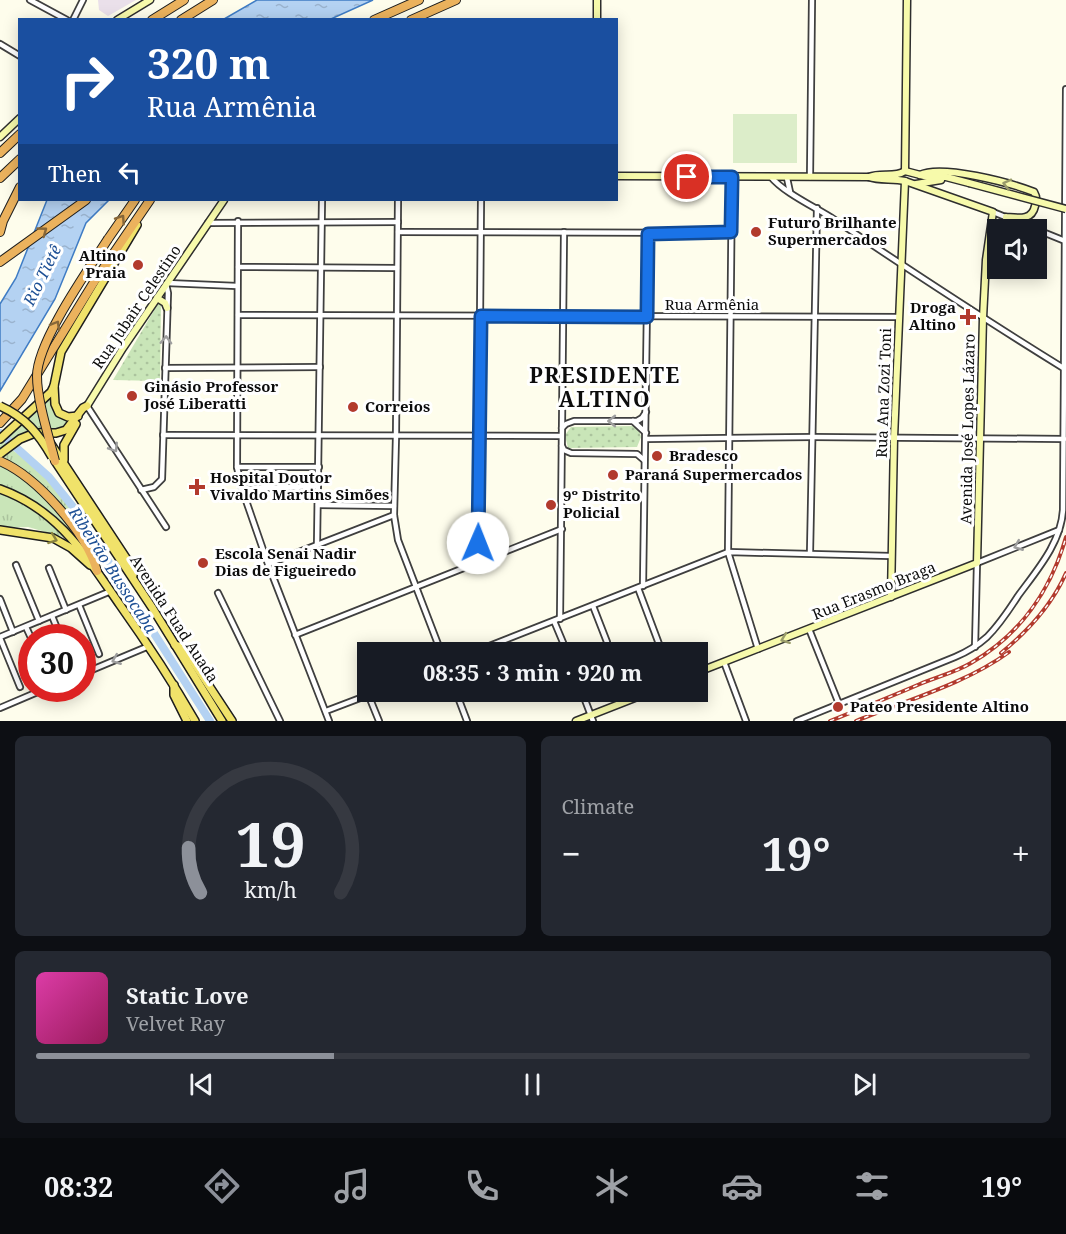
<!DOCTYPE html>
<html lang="en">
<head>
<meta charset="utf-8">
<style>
  :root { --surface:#171b24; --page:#242831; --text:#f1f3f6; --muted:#9ea1a6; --line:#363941; --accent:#8c9099 }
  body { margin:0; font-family:"Noto Serif",serif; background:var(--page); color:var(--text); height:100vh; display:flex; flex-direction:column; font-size:22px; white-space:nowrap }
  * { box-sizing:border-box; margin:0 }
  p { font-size:20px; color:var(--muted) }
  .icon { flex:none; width:33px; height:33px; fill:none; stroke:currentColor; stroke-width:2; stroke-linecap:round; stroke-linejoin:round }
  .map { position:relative; height:721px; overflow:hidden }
  .panel { display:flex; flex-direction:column; gap:15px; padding:15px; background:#0d0f14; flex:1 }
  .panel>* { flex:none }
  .guide { position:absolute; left:18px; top:18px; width:600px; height:183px; border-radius:0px; box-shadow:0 3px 15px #0003; background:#1a4fa0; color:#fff; overflow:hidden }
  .buttons { position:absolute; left:987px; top:219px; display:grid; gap:12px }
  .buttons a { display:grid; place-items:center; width:60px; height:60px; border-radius:0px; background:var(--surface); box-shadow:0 3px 15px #0003; font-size:30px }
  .speed { position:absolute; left:18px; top:624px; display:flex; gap:12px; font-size:30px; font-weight:700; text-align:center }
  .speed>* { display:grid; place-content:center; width:78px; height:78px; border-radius:50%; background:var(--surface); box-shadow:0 3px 15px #0003; line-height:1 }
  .speed .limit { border:9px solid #d22; background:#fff; color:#111 }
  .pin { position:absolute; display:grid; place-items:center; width:51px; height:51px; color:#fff; margin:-26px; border:3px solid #fff; border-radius:50%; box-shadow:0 2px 6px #0007 }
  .me { position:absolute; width:66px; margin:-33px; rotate:1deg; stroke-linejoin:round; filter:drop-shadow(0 0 4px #0008) }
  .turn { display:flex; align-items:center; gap:21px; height:126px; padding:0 30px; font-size:27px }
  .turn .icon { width:78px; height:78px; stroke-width:2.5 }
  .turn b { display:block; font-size:42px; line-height:51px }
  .then { display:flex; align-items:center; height:57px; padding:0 30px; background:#0003; gap:12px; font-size:22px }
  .big { font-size:45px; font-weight:700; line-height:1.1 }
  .panel .tile { flex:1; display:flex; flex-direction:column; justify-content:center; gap:9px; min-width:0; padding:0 21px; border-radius:9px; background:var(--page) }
  .panel .dial { align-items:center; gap:0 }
  .dial svg { height:156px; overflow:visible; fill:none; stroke:var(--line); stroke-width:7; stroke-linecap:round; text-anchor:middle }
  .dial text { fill:var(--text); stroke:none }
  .song { display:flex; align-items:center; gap:18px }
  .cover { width:72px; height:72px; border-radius:9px; background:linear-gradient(135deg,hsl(320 70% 55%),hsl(330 70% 35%)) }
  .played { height:6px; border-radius:3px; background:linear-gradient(90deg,var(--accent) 30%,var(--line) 30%) }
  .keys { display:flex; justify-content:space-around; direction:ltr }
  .heat { display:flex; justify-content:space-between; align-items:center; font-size:33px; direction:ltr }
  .panel .tiles { flex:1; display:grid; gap:15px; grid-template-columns:1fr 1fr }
  .tile:last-child { grid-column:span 2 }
  .trip { position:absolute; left:357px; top:642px; width:351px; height:60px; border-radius:0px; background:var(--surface); box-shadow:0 3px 15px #0003; font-weight:700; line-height:60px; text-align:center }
  .tabs { display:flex; height:96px; justify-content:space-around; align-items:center; background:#090b0e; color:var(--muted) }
  .tabs .icon { width:42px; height:42px }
  .tabs .current { color:var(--accent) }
  .tabs b { font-size:27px; color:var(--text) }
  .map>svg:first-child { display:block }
  .industrial { fill:#eae0ea }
  .grass { fill:url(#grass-tufts) }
  .park { fill:url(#park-dots) }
  .pitch { fill:#dcedc9 }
  .water { fill:url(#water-ripples); stroke:#3f7cc4; stroke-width:1.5 }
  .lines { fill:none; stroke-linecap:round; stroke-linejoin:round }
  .river { stroke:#b4d2f2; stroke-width:8 }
  .street-casing { stroke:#3f3f3f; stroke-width:8 }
  .secondary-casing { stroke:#2e2e2e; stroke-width:9 }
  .primary-casing { stroke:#1d1d1d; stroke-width:10 }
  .highway-casing { stroke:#1d1d1d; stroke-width:10 }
  .street { stroke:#fff; stroke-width:4.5 }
  .secondary { stroke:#f7faab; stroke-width:6 }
  .primary { stroke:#f0e26a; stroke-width:7 }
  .highway { stroke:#ebb25d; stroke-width:8 }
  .rail-casing { stroke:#b23a2d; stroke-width:4 }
  .rail { stroke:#fff; stroke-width:1.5; stroke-dasharray:4.5; stroke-linecap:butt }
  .secondary-bridge-casing { stroke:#2e2e2e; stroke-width:9; stroke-linecap:butt }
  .primary-bridge-casing { stroke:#1d1d1d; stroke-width:10; stroke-linecap:butt }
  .highway-bridge-casing { stroke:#1d1d1d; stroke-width:10; stroke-linecap:butt }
  .secondary-bridge { stroke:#f7faab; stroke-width:6 }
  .primary-bridge { stroke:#f0e26a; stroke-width:7 }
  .highway-bridge { stroke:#ebb25d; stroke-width:8 }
  .oneway { stroke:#999b6b }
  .oneway2 { stroke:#876739 }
  .oneway3 { stroke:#9e9e9e }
  .oneway4 { stroke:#898240 }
  .route-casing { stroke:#114b97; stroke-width:15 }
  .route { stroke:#1a73e8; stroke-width:10 }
  .poi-dot { fill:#b23a2d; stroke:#fff; stroke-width:2 }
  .labels { text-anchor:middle; stroke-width:6; stroke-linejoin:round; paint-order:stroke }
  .poi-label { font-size:15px; font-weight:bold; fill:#0c0c0c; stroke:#fff; text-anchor:start }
  .street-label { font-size:15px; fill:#0c0c0c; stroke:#fff }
  .water-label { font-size:16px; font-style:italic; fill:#1e5095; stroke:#fff }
  .district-label { font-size:21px; font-weight:bold; letter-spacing:1.5px; fill:#0c0c0c; stroke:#fff }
</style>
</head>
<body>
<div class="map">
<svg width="1066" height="721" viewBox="0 0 1066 721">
  <defs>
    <pattern id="grass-tufts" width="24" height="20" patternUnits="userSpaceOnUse" patternTransform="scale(1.5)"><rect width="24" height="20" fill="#c9e5b8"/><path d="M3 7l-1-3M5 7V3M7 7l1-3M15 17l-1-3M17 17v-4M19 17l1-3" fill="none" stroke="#abc39d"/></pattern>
    <pattern id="park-dots" width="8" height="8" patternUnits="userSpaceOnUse" patternTransform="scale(1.5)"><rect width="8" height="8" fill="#c9e5b8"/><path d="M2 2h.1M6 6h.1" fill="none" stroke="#abc39d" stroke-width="1.8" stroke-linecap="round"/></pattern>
    <pattern id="water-ripples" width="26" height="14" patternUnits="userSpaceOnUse" patternTransform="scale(1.5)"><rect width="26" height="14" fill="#b4d2f2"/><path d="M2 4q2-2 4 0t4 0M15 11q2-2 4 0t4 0" fill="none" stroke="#9ab3ce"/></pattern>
  </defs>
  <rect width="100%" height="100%" fill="#fefdec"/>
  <!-- industrial -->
  <polygon class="industrial" points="98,0 136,0 108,16 99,10"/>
  <!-- grass -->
  <polygon class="grass" points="51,392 56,410 72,417 66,430 43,432 8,447 35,466 61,495 80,522 63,537 28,527 0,528 0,439"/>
  <!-- park -->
  <g class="park">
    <polygon points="159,302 161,305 160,381 113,380"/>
    <polygon points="634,426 639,430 641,437 637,447 568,448 565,435 571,427"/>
  </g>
  <!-- pitch -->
  <rect class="pitch" x="733" y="114" width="64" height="49"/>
  <!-- water -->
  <g class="water">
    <polygon points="257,0 373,0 331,19 224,19"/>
    <polygon points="47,200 109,200 86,223 55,299 0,391 0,304 16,278"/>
  </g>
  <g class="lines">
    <!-- river -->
    <polyline class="river" points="0,433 49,477 74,508 210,721"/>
    <defs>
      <g id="street">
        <polyline points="30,0 67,20"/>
        <polyline points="73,20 83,0"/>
        <polyline points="0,44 20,56"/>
        <polyline points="732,176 728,552 758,649"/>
        <path d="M771 177C784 193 817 208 835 220 911 271 987 321 1065 369"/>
        <polyline points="810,177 812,0"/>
        <polyline points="787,178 790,192"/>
        <polyline points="398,200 396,436 394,515 398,540 441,652"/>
        <polyline points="993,212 1065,241"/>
        <polyline points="238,221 237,467 242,489 268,564 329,721"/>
        <polyline points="208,223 398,222"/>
        <polyline points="398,232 731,233"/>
        <polyline points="238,267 397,268"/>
        <polyline points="167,283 237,286"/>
        <polyline points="238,315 899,317"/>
        <polyline points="165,368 320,367"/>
        <polyline points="87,406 166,527"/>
        <polyline points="633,421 646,433"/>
        <polyline points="562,428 566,424 574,421 637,421 642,418 646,412"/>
        <polyline points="163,435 561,436"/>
        <polyline points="646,439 813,437 1064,439"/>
        <polyline points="562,446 564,450 571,453 637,454 644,460"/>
        <polyline points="237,467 319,467"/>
        <polyline points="242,489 318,486"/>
        <polyline points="141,490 154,487 162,479 168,293 166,284"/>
        <polyline points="318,505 394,506"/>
        <polyline points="317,545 322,200"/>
        <polyline points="810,553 817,208"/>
        <polyline points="478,563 481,200"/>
        <polyline points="268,564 394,515"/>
        <polyline points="16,565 39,621"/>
        <polyline points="49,568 66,610"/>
        <polyline points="643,586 648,234"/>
        <polyline points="638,588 662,652"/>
        <polyline points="218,593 280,721"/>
        <polyline points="0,599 13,632"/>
        <polyline points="79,605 99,654"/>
        <polyline points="593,606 607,642"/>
        <polyline points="52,616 61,638"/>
        <polyline points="560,619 564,232"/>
        <polyline points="554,621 567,652"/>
        <polyline points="26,627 32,640"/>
        <polyline points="809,629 839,704"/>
        <polyline points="295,635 562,529"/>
        <polyline points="0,637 111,591"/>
        <polyline points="0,638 20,687"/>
        <polyline points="975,647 977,563 1059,530"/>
        <polyline points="474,652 728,552 891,556"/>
        <polyline points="724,662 746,721"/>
        <polyline points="82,674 149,646"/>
        <polyline points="456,692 467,721"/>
        <polyline points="582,692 593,721"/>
        <polyline points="368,694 379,721"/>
        <polyline points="0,708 47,688"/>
        <polyline points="326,711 376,692"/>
        <path d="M797 721 955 657C967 652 977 646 987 637 999 625 1009 610 1018 596 1037 570 1061 543 1063 510L1066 89"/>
      </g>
      <g id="secondary">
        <polyline points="117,20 150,0"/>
        <polyline points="597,20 597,0"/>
        <polyline points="0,137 20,118"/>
        <polyline points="905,171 907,0"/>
        <polyline points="905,171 928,177 946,177 969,183"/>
        <path d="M920 175C941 164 1011 183 1034 192 1037 197 1037 201 1035 206 1032 221 1018 218 1006 217"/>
        <polyline points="616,176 869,177"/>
        <polyline points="916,184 941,180"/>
        <polyline points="157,298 165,303 167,308"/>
        <polyline points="87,406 123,348 224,200"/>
        <polyline points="891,597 894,438 905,181"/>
        <path d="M698 672 977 563 983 318 986 260 993 212 905 181C893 178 880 181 869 177 881 172 895 178 905 171"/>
        <polyline points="576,721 650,692"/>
      </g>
      <g id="primary">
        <polyline points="54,386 55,404 59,413 68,417 78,416"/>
        <polyline points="43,432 128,561 133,575"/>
        <polyline points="0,439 51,392 54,386 61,352 137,225"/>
        <polyline points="0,454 20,439 35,433 56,433 66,430 83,408 87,406"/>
        <polyline points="64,460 64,445 76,424"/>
        <polyline points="55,461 153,609 222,721"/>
        <path d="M0 489C59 510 86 556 120 605 147 643 172 681 195 721"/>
        <polyline points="0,530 53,538 71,548 90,565"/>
        <polyline points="175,645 182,647 188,654 232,721"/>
        <polyline points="174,685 174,695 187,721"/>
      </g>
      <g id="highway">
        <polyline points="152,20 184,0"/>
        <polyline points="181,20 213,0"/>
        <polyline points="374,20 419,0"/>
        <polyline points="411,20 456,0"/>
        <polyline points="0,153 20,134"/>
        <polyline points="0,178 20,159"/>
        <polyline points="0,232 3,221 20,187"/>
        <polyline points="108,239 135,200"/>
        <polyline points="0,262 86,200"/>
        <polyline points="0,423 22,399 94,282 150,200"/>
        <path d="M0 461C37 477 86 532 97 571"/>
      </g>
    </defs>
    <!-- street casing -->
    <use href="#street" class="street-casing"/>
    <!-- secondary casing -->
    <use href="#secondary" class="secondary-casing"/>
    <!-- primary casing -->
    <use href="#primary" class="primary-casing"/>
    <!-- highway casing -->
    <use href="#highway" class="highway-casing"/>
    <!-- street -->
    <use href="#street" class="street"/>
    <!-- secondary -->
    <use href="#secondary" class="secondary"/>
    <!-- primary -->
    <use href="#primary" class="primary"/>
    <!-- highway -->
    <use href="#highway" class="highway"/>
    <defs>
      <g id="rail">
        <path d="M1001 653C1028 631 1052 605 1066 573"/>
        <path d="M830 721C860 709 890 697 920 684 937 677 956 672 971 663 1020 635 1051 590 1066 537"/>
        <path d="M856 721C905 701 967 683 1009 652"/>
      </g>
    </defs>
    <!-- rail casing -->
    <use href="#rail" class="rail-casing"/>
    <!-- rail -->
    <use href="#rail" class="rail"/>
    <defs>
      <polyline id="secondary-bridge" points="969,183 1066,209"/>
      <path id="primary-bridge" d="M0 406C25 417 39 434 52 457"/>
      <path id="highway-bridge" d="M55 461C49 437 37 401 37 376 37 342 88 270 108 239"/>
    </defs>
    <!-- secondary-bridge casing -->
    <use href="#secondary-bridge" class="secondary-bridge-casing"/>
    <!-- primary-bridge casing -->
    <use href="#primary-bridge" class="primary-bridge-casing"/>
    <!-- highway-bridge casing -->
    <use href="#highway-bridge" class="highway-bridge-casing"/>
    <!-- secondary-bridge -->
    <use href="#secondary-bridge" class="secondary-bridge"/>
    <!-- primary-bridge -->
    <use href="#primary-bridge" class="primary-bridge"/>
    <!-- highway-bridge -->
    <use href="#highway-bridge" class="highway-bridge"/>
  </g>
  <!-- one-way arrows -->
  <defs><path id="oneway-chevron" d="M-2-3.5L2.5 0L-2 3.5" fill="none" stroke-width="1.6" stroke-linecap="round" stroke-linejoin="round" transform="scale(1.5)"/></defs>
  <g class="oneway">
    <use href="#oneway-chevron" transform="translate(1007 184) rotate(-166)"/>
    <use href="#oneway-chevron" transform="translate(785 639) rotate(159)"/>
  </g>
  <g class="oneway2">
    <use href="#oneway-chevron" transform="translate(121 219) rotate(-56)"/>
    <use href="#oneway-chevron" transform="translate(43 231) rotate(-36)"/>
    <use href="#oneway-chevron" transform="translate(56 325) rotate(-60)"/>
  </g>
  <g class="oneway3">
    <use href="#oneway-chevron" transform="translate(166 340) rotate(-88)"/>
    <use href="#oneway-chevron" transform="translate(612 421) rotate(180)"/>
    <use href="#oneway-chevron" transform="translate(114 448) rotate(57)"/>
    <use href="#oneway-chevron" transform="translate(1018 546) rotate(158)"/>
    <use href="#oneway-chevron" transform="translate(116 660) rotate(158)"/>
  </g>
  <use class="oneway4" href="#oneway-chevron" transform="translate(53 539) rotate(20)"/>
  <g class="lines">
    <defs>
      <polyline id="route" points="478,543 481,316 647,317 648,234 731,232 732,177 687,177"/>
    </defs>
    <!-- route casing -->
    <use href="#route" class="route-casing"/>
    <!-- route -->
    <use href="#route" class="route"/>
  </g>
  <!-- markers -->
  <g class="poi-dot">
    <circle cx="756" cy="232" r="6"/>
    <circle cx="138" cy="265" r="6"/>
    <path d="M965 308h6v6h6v6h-6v6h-6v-6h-6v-6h6z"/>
    <circle cx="132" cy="396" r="6"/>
    <circle cx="353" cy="407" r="6"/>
    <circle cx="657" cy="456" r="6"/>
    <circle cx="613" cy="475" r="6"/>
    <path d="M194 478h6v6h6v6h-6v6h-6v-6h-6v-6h6z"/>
    <circle cx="551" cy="505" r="6"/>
    <circle cx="203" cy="563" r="6"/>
    <circle cx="838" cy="707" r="6"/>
  </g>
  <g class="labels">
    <!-- poi labels -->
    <g class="poi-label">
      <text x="768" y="228">Futuro Brilhante<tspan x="768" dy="17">Supermercados</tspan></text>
      <text x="126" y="261" text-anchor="end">Altino<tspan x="126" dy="17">Praia</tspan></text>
      <text x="956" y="313" text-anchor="end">Droga<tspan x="956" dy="17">Altino</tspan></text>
      <text x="144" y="392">Ginásio Professor<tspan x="144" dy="17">José Liberatti</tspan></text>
      <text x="365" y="412">Correios</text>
      <text x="669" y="461">Bradesco</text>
      <text x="625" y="480">Paraná Supermercados</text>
      <text x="210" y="483">Hospital Doutor<tspan x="210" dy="17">Vivaldo Martins Simões</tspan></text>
      <text x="563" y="501">9º Distrito<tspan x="563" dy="17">Policial</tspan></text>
      <text x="215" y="559">Escola Senai Nadir<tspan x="215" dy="17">Dias de Figueiredo</tspan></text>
      <text x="850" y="712">Pateo Presidente Altino</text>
    </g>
    <!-- street labels -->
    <g class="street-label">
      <text x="712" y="310">Rua Armênia</text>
      <text transform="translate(137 307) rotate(-56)" y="5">Rua Jubair Celestino</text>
      <text transform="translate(884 393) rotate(-88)" y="5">Rua Ana Zozi Toni</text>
      <text transform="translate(968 429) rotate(-89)" y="5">Avenida José Lopes Lázaro</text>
      <text transform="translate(874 591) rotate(-22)" y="5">Rua Erasmo Braga</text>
      <text transform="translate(174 619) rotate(57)" y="5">Avenida Fuad Auada</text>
    </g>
    <!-- water labels -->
    <g class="water-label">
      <text transform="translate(42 275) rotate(-64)" y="6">Rio Tietê</text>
      <text transform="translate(113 570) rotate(57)" y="6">Ribeirão Bussocaba</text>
    </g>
    <!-- district labels -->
    <g class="district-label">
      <text x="605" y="383">PRESIDENTE<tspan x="605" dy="24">ALTINO</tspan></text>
    </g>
  </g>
</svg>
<div class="buttons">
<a><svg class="icon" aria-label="sound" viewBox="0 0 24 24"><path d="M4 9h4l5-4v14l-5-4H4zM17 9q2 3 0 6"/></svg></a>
</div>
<div class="speed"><div class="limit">30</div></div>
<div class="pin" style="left:687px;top:177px;background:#d93025"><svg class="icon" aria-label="arrive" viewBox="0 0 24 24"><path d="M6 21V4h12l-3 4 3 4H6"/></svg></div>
<svg class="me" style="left:478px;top:543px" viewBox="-20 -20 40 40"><circle r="19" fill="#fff"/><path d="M0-13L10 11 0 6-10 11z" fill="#1a73e8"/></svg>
<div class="trip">08:35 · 3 min · 920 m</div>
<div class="guide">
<div class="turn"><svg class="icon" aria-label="right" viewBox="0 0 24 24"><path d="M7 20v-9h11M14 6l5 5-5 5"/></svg><div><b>320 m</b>Rua Armênia</div></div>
<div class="then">Then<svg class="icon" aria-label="left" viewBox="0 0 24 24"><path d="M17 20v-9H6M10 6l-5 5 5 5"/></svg></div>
</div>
</div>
<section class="panel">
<div class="tiles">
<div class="tile dial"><svg viewBox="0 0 100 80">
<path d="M14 69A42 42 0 1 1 86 69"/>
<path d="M14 69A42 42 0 0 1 8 46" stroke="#8c9099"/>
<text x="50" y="56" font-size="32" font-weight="700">19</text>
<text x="50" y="72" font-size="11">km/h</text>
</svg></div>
<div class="tile"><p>Climate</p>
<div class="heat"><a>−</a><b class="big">19°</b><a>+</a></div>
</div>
<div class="tile">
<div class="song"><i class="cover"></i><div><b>Static Love</b><p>Velvet Ray</p></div></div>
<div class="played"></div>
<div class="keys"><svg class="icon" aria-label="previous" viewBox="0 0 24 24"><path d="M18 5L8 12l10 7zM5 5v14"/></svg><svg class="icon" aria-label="pause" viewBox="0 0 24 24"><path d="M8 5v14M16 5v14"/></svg><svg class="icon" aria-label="next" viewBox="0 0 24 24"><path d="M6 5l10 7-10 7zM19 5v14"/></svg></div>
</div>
</div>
</section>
<nav class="tabs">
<b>08:32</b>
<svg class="icon current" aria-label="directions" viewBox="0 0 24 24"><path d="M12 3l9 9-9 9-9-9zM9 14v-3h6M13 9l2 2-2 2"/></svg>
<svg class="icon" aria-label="music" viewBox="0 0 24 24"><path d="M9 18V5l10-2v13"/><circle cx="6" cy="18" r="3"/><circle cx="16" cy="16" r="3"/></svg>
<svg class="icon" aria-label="phone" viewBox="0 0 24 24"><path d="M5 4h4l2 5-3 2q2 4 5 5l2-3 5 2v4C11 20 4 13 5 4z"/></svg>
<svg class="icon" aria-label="climate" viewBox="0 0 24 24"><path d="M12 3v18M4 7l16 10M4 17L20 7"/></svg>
<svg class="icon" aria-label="car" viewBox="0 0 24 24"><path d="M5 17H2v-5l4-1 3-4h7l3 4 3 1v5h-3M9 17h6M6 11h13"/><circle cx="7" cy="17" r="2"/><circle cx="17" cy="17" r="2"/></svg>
<svg class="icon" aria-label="filters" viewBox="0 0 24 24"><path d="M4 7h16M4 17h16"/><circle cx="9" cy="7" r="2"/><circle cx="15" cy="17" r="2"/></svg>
<b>19°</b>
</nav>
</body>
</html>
